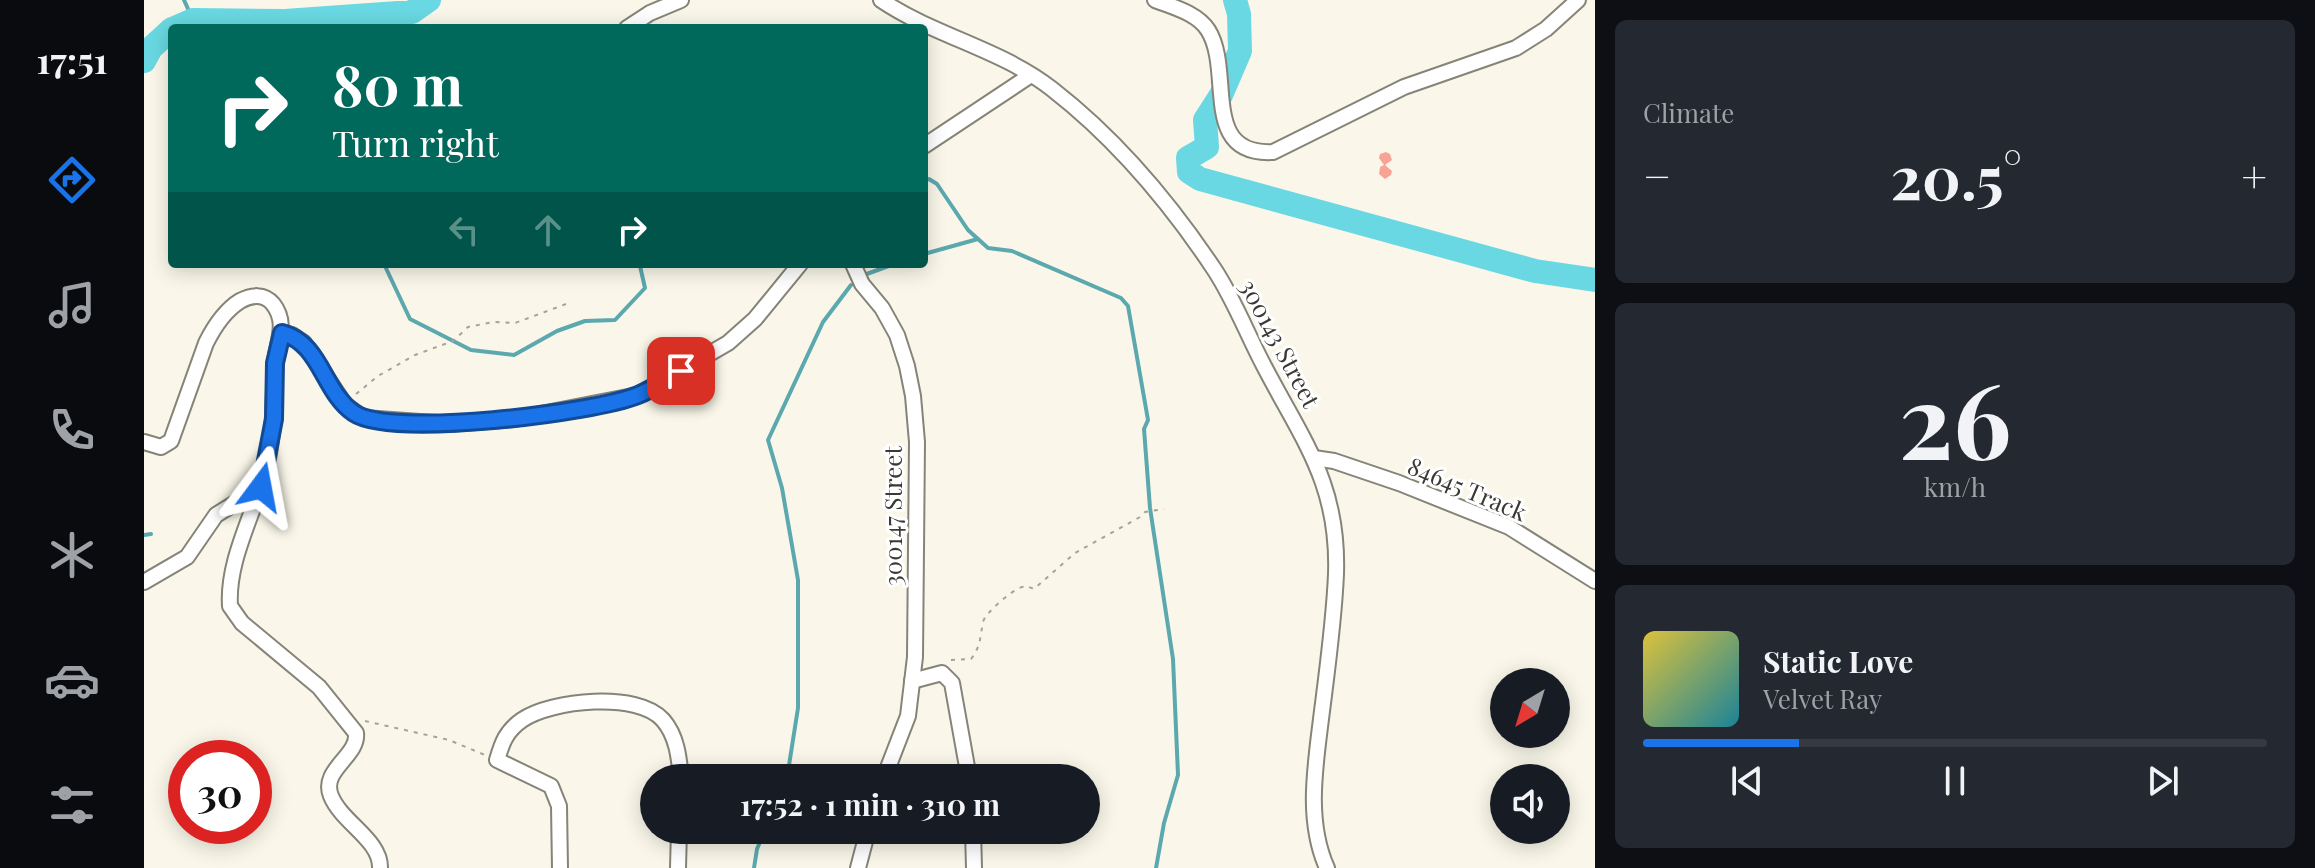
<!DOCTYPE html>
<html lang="en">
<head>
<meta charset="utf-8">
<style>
  :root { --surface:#171b24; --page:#242831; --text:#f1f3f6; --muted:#9ea1a6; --line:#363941; --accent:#1a73e8 }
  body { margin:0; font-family:"Playfair Display",serif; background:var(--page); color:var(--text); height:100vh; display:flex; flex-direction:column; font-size:30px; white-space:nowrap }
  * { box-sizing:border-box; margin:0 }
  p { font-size:26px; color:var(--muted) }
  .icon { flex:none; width:44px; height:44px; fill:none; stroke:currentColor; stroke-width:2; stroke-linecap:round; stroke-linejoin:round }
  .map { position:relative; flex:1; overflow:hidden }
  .panel { display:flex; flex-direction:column; gap:20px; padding:20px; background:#0d0f14; width:720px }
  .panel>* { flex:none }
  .hud { position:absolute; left:24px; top:24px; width:760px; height:244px; border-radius:8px; box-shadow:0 4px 20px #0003; background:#00695c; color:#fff; overflow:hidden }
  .needle { width:52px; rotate:218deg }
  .fabs { position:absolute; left:1346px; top:668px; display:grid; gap:16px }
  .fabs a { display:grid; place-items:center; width:80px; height:80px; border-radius:50%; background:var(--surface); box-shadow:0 4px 20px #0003; font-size:40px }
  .speed { position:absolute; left:24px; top:740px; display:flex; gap:16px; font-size:40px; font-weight:700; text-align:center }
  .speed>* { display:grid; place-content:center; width:104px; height:104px; border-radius:50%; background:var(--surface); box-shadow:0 4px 20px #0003; line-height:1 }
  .speed .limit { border:12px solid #d22; background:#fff; color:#111 }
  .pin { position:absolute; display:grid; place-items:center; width:68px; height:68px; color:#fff; margin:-34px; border-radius:16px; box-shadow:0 4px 12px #0006 }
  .me { position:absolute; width:88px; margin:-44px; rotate:13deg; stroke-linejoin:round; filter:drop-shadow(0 0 6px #0008) }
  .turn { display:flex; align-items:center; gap:28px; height:168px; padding:0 32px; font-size:36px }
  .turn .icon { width:104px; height:104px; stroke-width:2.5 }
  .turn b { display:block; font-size:56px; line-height:68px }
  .lanes { display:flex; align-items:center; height:76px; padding:0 32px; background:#0003; justify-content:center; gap:40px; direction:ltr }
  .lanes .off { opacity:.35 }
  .big { font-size:60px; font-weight:700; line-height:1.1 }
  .panel .card { flex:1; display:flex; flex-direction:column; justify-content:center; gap:12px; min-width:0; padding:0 28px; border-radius:12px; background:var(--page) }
  .panel .dial { align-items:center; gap:0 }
  .dial b { font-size:104px; line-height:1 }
  .song { display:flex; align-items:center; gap:24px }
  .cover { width:96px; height:96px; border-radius:12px; background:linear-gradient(135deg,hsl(50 70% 55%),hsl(190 70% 35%)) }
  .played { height:8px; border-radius:4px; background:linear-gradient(90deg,var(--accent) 25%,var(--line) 25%) }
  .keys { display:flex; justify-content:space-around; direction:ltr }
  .heat { display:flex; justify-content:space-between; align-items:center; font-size:44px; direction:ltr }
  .trip { position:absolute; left:496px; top:764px; width:460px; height:80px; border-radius:40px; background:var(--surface); box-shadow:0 4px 20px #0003; font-weight:700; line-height:80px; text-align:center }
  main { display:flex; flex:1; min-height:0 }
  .menu { display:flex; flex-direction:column; width:144px; justify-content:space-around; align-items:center; background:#090b0e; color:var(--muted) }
  .menu .icon { width:56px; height:56px }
  .menu .selected { color:var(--accent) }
  .menu b { font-size:36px; color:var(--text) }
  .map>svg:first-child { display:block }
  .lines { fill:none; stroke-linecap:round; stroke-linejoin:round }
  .stream { stroke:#5ba8ae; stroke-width:4 }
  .river { stroke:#69d8e2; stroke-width:24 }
  .building { fill:#f7a396 }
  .minor-casing { stroke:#868378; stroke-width:18 }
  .path { stroke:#a5a299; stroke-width:2; stroke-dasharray:4 6; stroke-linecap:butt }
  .minor { stroke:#fff; stroke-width:14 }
  .route-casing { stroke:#114b97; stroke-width:20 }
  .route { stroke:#1a73e8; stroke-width:14 }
  .labels { text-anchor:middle; stroke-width:6; stroke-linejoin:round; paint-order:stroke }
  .street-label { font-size:24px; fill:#3b3935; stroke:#fff }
</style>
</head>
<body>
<main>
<nav class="menu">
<b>17:51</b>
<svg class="icon selected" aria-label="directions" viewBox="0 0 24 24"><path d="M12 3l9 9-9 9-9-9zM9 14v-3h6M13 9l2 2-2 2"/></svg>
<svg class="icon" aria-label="music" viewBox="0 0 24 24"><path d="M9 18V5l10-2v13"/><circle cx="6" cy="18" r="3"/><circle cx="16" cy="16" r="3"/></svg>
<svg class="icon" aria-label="phone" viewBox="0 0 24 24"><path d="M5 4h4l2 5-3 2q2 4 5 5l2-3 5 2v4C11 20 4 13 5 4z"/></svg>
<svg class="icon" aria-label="climate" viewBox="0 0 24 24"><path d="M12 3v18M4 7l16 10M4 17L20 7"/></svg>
<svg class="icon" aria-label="car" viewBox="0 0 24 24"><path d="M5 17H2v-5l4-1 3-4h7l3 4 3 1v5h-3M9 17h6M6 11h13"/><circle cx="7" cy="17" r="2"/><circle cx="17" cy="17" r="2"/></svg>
<svg class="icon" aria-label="filters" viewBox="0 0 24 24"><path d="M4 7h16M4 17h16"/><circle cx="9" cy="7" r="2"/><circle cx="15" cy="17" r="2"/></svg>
</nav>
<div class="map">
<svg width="1451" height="868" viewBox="0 0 1451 868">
  <rect width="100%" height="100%" fill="#faf7ea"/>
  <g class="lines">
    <!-- stream -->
    <g class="stream">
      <polyline points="40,0 49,20"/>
      <polyline points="140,28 141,21"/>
      <polyline points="780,181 785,179 793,184 824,230 844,248 868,251 977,298 984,306 1004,420 1000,429 1006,508 1029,659 1034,775 1020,823 1012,868"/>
      <polyline points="780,254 834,239"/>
      <polyline points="240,264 266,319 327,350 370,355 413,331 441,321 471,320 501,288 496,266 499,264"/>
      <polyline points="720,275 750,264"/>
      <polyline points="0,535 7,534"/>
      <polyline points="643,778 654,708 654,580 638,488 624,440 679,322 707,285"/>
      <polyline points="610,868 613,849 621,830"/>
    </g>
    <!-- river -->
    <g class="river">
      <polyline points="1091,0 1095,14 1096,51 1077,95 1061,120 1063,147 1044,158 1045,172 1056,179 1391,271 1451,280"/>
      <polyline points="31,28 49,20 141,21 268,12 285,0"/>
      <polyline points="0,61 7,48 28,29"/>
    </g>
  </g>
  <!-- building -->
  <polygon class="building" points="1242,152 1246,154 1248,160 1241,165 1248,171 1247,175 1241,179 1235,174 1236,167 1240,165 1235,158 1236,154"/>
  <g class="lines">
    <defs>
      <g id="minor">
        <path d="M737 0C790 36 857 49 908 89 971 138 1026 203 1070 269 1090 299 1103 334 1120 366 1159 441 1195 484 1192 574 1190 622 1183 671 1177 719 1171 768 1162 821 1183 868"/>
        <path d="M1011 0C1029 7 1053 13 1064 30 1090 71 1055 156 1129 152L1260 87 1372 48 1402 29 1434 0"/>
        <polyline points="483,28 506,13 537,0"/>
        <polyline points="780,146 887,75"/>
        <polyline points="709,264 718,284 738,308 753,335 763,366 769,396 773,442 771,657 764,716 740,778"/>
        <polyline points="138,333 148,335 160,343 201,405 220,418 304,424 371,419 494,395 584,343 611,319 656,264"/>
        <path d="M0 442 17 447 27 441 62 343C70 327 80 311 96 301 107 295 120 293 129 304 144 323 133 342 131 362 129 399 131 435 121 471 110 515 83 560 86 606L98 623 175 687 212 733C215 756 176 770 187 796 198 823 237 840 236 868"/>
        <polyline points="1170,458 1190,461 1255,483 1365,527 1451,581"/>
        <polyline points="0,582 43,557 72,515 117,487"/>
        <polyline points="768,681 798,673 808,683 825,778"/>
        <polyline points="829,830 830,868"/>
        <path d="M416 868 415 806 407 786 353 760C358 743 362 731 378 720 407 700 494 691 519 720 533 736 535 758 537 778"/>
        <polyline points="534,868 535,830"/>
        <polyline points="714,868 724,830"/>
      </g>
    </defs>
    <!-- minor casing -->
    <use href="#minor" class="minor-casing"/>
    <!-- path -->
    <g class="path">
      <polyline points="212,394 234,376 271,355 309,341 324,327 349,322 371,323 422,304"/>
      <path d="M807 660 827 659C837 646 836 637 839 622 841 613 868 590 878 587 883 586 885 587 890 589L931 553 996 517 1001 512 1020 509"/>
      <polyline points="221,721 305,740 341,755"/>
    </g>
    <!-- minor -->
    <use href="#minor" class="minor"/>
  </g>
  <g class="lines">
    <defs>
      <path id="route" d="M117 487 130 419 131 363 138 333C177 343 179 392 210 413 247 438 450 413 494 395 509 389 523 379 537 371"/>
    </defs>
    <!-- route casing -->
    <use href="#route" class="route-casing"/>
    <!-- route -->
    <use href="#route" class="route"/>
  </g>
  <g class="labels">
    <!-- street labels -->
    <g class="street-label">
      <text transform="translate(1135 344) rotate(62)" y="8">300143 Street</text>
      <text transform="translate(1323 490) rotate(23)" y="8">84645 Track</text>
      <text transform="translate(750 516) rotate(-90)" y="8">300147 Street</text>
    </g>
  </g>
</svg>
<div class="fabs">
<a><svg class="needle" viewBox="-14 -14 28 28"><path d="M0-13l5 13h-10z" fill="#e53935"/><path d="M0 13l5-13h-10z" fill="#9ea1a6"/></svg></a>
<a><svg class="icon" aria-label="sound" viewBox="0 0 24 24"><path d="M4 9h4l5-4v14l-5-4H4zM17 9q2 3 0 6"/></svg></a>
</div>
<div class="speed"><div class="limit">30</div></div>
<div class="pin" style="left:537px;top:371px;background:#d93025"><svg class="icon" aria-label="arrive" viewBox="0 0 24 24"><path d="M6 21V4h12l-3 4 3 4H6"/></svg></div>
<svg class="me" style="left:117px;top:487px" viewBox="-20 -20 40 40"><path d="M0-17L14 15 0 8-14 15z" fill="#1a73e8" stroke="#fff" stroke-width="4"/></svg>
<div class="trip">17:52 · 1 min · 310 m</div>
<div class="hud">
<div class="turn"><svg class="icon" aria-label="right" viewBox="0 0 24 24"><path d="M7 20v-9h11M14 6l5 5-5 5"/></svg><div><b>80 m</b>Turn right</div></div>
<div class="lanes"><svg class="icon off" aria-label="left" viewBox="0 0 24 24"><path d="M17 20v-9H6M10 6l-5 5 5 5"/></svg><svg class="icon off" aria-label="ahead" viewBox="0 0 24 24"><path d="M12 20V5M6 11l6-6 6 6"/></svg><svg class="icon" aria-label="right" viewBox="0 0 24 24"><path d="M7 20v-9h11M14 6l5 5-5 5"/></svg></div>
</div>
</div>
<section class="panel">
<div class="card"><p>Climate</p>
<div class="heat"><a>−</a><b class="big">20.5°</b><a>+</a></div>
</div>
<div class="card dial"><b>26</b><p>km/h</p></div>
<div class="card">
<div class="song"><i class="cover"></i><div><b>Static Love</b><p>Velvet Ray</p></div></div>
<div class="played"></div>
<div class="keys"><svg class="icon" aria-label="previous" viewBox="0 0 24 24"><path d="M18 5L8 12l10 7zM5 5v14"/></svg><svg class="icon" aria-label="pause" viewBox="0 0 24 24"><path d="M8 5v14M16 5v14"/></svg><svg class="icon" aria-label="next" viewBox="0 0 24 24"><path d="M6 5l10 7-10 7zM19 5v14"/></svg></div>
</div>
</section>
</main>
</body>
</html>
